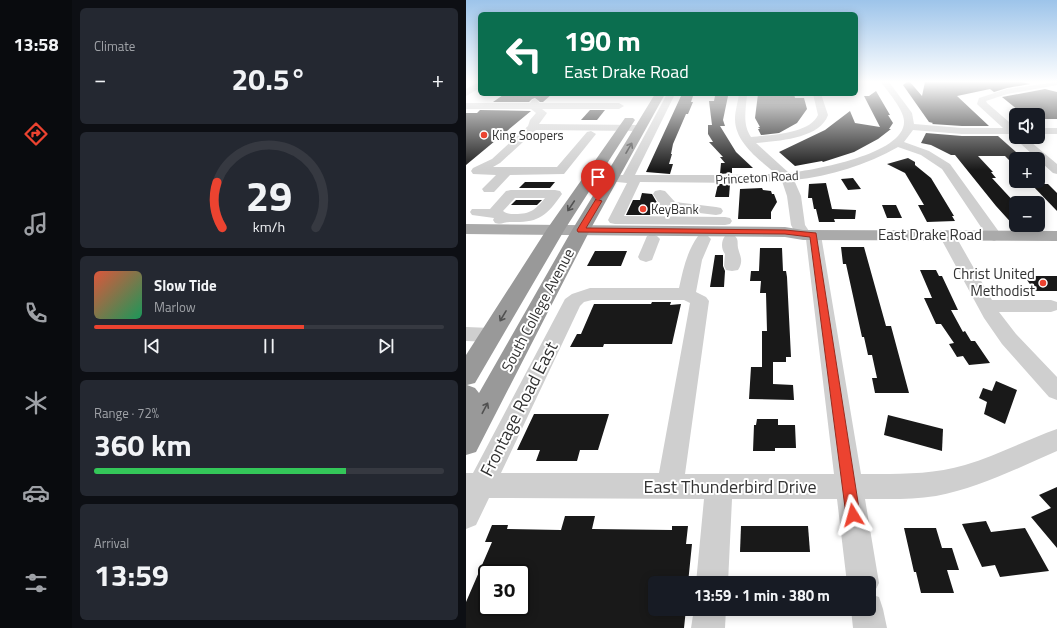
<!DOCTYPE html>
<html lang="en">
<head>
<meta charset="utf-8">
<style>
  :root { --surface:#171b24; --page:#242831; --text:#f1f3f6; --muted:#9ea1a6; --line:#363941; --accent:#ec4330 }
  body { margin:0; font-family:"Titillium Web",sans-serif; background:var(--page); color:var(--text); height:100vh; display:flex; flex-direction:column; font-size:15px; white-space:nowrap }
  * { box-sizing:border-box; margin:0 }
  p { font-size:13px; color:var(--muted) }
  .icon { flex:none; width:22px; height:22px; fill:none; stroke:currentColor; stroke-width:2; stroke-linecap:round; stroke-linejoin:round }
  .map { position:relative; flex:1; overflow:hidden }
  .side { display:flex; flex-direction:column; gap:8px; padding:8px; background:#0d0f14; width:394px }
  .side>* { flex:none }
  .banner { position:absolute; left:12px; top:12px; width:380px; height:84px; border-radius:6px; box-shadow:0 2px 10px #0003; background:#0b6e4f; color:#fff; overflow:hidden }
  .tools { position:absolute; left:543px; top:108px; display:grid; gap:8px }
  .tools a { display:grid; place-items:center; width:36px; height:36px; border-radius:6px; background:var(--surface); box-shadow:0 2px 10px #0003; font-size:20px }
  .speed { position:absolute; left:12px; top:564px; display:flex; gap:8px; font-size:20px; font-weight:700; text-align:center }
  .speed>* { display:grid; place-content:center; width:52px; height:52px; border-radius:50%; background:var(--surface); box-shadow:0 2px 10px #0003; line-height:1 }
  .speed .limit { border:2px solid #111; border-radius:6px; background:#fff; color:#111 }
  .pin { position:absolute; display:grid; place-items:center; width:34px; height:34px; color:#fff; margin:-41px -17px; border-radius:50% 50% 50% 0; rotate:-45deg; box-shadow:0 0 4px #0007 }
  .pin .icon { rotate:45deg }
  .me { position:absolute; width:44px; margin:-22px; rotate:352deg; stroke-linejoin:round; filter:drop-shadow(0 0 3px #0008) }
  .turn { display:flex; align-items:center; gap:14px; height:84px; padding:0 20px; font-size:18px }
  .turn .icon { width:52px; height:52px; stroke-width:2.5 }
  .turn b { display:block; font-size:28px; line-height:34px }
  .big { font-size:30px; font-weight:700; line-height:1.1 }
  .side .tile { flex:1; display:flex; flex-direction:column; justify-content:center; gap:6px; min-width:0; padding:0 14px; border-radius:6px; background:var(--page) }
  .side .dial { align-items:center; gap:0 }
  .dial svg { height:104px; overflow:visible; fill:none; stroke:var(--line); stroke-width:7; stroke-linecap:round; text-anchor:middle }
  .dial text { fill:var(--text); stroke:none }
  .song { display:flex; align-items:center; gap:12px }
  .cover { width:48px; height:48px; border-radius:6px; background:linear-gradient(135deg,hsl(10 70% 55%),hsl(150 70% 35%)) }
  .played { height:4px; border-radius:2px; background:linear-gradient(90deg,var(--accent) 60%,var(--line) 60%) }
  .keys { display:flex; justify-content:space-around; direction:ltr }
  .heat { display:flex; justify-content:space-between; align-items:center; font-size:22px; direction:ltr }
  .charge { height:6px; border-radius:3px; background:linear-gradient(90deg,#34c759 72%,var(--line) 0) }
  .trip { position:absolute; left:182px; top:576px; width:228px; height:40px; border-radius:6px; background:var(--surface); box-shadow:0 2px 10px #0003; font-weight:700; line-height:40px; text-align:center }
  main { display:flex; flex:1; min-height:0 }
  .tabs { display:flex; flex-direction:column; width:72px; justify-content:space-around; align-items:center; background:#090b0e; color:var(--muted) }
  .tabs .icon { width:28px; height:28px }
  .tabs .active { color:var(--accent) }
  .tabs b { font-size:18px; color:var(--text) }
  .map>svg:first-child { display:block }
  .building { fill:#191919; fill-rule:evenodd }
  .lines { fill:none; stroke-linecap:round; stroke-linejoin:round }
  .minor { fill:#cfcfcf; fill-rule:evenodd }
  .major { fill:#aaa; fill-rule:evenodd }
  .highway { fill:#999; fill-rule:evenodd }
  .oneway { stroke:#515151 }
  .route { fill:#ec4330; stroke:#992c1f }
  .poi-dot { fill:#ec4330; stroke:#fff; stroke-width:1.5 }
  .labels { text-anchor:middle; stroke-width:4; stroke-linejoin:round; paint-order:stroke }
  .far-poi-label { font-size:13px; fill:#323232; stroke:#fff; text-anchor:start }
  .far-street-label { font-size:13px; fill:#323232; stroke:#fff }
  .street-label { font-size:15px; fill:#323232; stroke:#fff }
  .poi-label { font-size:15px; fill:#323232; stroke:#fff; text-anchor:end }
  .near-street-label { font-size:18px; fill:#323232; stroke:#fff }
</style>
</head>
<body>
<main>
<nav class="tabs">
<b>13:58</b>
<svg class="icon active" aria-label="directions" viewBox="0 0 24 24"><path d="M12 3l9 9-9 9-9-9zM9 14v-3h6M13 9l2 2-2 2"/></svg>
<svg class="icon" aria-label="music" viewBox="0 0 24 24"><path d="M9 18V5l10-2v13"/><circle cx="6" cy="18" r="3"/><circle cx="16" cy="16" r="3"/></svg>
<svg class="icon" aria-label="phone" viewBox="0 0 24 24"><path d="M5 4h4l2 5-3 2q2 4 5 5l2-3 5 2v4C11 20 4 13 5 4z"/></svg>
<svg class="icon" aria-label="climate" viewBox="0 0 24 24"><path d="M12 3v18M4 7l16 10M4 17L20 7"/></svg>
<svg class="icon" aria-label="car" viewBox="0 0 24 24"><path d="M5 17H2v-5l4-1 3-4h7l3 4 3 1v5h-3M9 17h6M6 11h13"/><circle cx="7" cy="17" r="2"/><circle cx="17" cy="17" r="2"/></svg>
<svg class="icon" aria-label="filters" viewBox="0 0 24 24"><path d="M4 7h16M4 17h16"/><circle cx="9" cy="7" r="2"/><circle cx="15" cy="17" r="2"/></svg>
</nav>
<section class="side">
<div class="tile"><p>Climate</p>
<div class="heat"><a>−</a><b class="big">20.5°</b><a>+</a></div>
</div>
<div class="tile dial"><svg viewBox="0 0 100 80">
<path d="M14 69A42 42 0 1 1 86 69"/>
<path d="M14 69A42 42 0 0 1 10 34" stroke="#ec4330"/>
<text x="50" y="56" font-size="32" font-weight="700">29</text>
<text x="50" y="72" font-size="11">km/h</text>
</svg></div>
<div class="tile">
<div class="song"><i class="cover"></i><div><b>Slow Tide</b><p>Marlow</p></div></div>
<div class="played"></div>
<div class="keys"><svg class="icon" aria-label="previous" viewBox="0 0 24 24"><path d="M18 5L8 12l10 7zM5 5v14"/></svg><svg class="icon" aria-label="pause" viewBox="0 0 24 24"><path d="M8 5v14M16 5v14"/></svg><svg class="icon" aria-label="next" viewBox="0 0 24 24"><path d="M6 5l10 7-10 7zM19 5v14"/></svg></div>
</div>
<div class="tile"><p>Range · 72%</p><b class="big">360 km</b><div class="charge"></div></div>
<div class="tile"><p>Arrival</p><b class="big">13:59</b></div>
</section>
<div class="map">
<svg width="591" height="628" viewBox="0 0 591 628">
  <rect width="100%" height="100%" fill="#fff"/>
  <!-- building -->
  <g class="building">
    <polygon points="441,82 444,82 456,96 459,82 556,82 564,84 541,88 528,92 524,89 491,96 523,126 496,126 466,124 467,123 463,122 437,85"/>
    <polygon points="579,89 591,92 591,119 572,119 572,115 558,115 536,97"/>
    <polygon points="410,91 424,115 422,115 427,123 423,129 425,129 412,139 388,152 357,162 356,161 329,166 313,152 359,130 384,111 389,123 414,127 398,96 403,96"/>
    <polygon points="41,94 86,94 77,102 74,102 69,98 66,99 63,102 27,102 37,95"/>
    <polygon points="292,94 328,94 329,98 338,98 341,109 331,123 313,133 295,135 292,129 294,129 292,127 294,127 289,118"/>
    <polygon points="215,96 227,96 225,102 227,102 222,114 220,114 207,144 205,154 206,154 203,164 207,164 204,174 180,172"/>
    <polygon points="249,96 262,96 257,120 259,126 254,126 270,152 287,168 266,168 266,173 254,174 255,163 259,163 254,157 257,157 243,142 247,142 242,134 242,125 246,125 243,101 248,101"/>
    <polygon points="14,110 65,111 0,165 0,113 11,113"/>
    <polygon points="124,110 139,110 131,120 115,120"/>
    <polygon points="460,133 496,136 532,136 550,152 550,167 539,156 512,156 527,172 525,172 530,178 526,178 550,204 550,228 530,206 489,155 485,155 465,145 455,143"/>
    <polygon points="442,158 449,162 449,165 465,178 488,216 486,216 489,221 461,222 452,205 458,205 439,173 421,164"/>
    <polygon points="387,178 395,189 382,190 375,179"/>
    <polygon points="59,182 89,182 84,188 53,188"/>
    <polygon points="360,183 366,209 390,210 389,219 368,219 369,222 353,222 350,209 348,209 346,198 342,198 343,184"/>
    <polygon points="252,184 264,184 263,197 249,197"/>
    <polygon points="565,184 582,184 591,193 591,211"/>
    <polygon points="296,188 297,190 305,191 306,194 308,194 311,202 305,212 305,219 272,219 274,189"/>
    <polygon points="176,193 186,194 193,206 189,215 160,215 167,200 174,200"/>
    <polygon points="50,200 76,200 71,205 45,205"/>
    <polygon points="416,205 430,205 436,218 421,218"/>
    <polygon points="375,247 398,247 420,326 425,326 443,393 409,393 406,378 411,378 406,355 402,355 398,337 396,337 380,264 377,264"/>
    <polygon points="294,248 316,248 317,271 320,271 321,277 325,357 320,357 320,362 307,362 307,384 327,385 328,400 283,399 285,367 296,367 296,331 301,331 300,293 294,293 295,281 284,281 285,271 293,271"/>
    <polygon points="129,251 161,251 155,266 121,266"/>
    <polygon points="249,255 257,255 257,266 259,271 258,287 244,287"/>
    <polygon points="454,270 470,270 473,276 476,276 492,310 485,310 497,332 499,331 505,341 509,341 524,363 503,365 497,356 491,357 483,344 488,343 475,324 470,324 458,298 466,298"/>
    <polygon points="558,276 591,276 591,291 569,291"/>
    <polygon points="186,302 205,302 204,305 215,304 206,344 138,344 137,347 104,347 111,334 115,334 128,304 185,304"/>
    <polygon points="530,381 551,390 539,424 518,414 521,402 513,398 517,388 526,391"/>
    <polygon points="68,414 143,414 132,450 114,450 111,461 70,461 74,450 51,450"/>
    <polygon points="422,415 477,429 476,451 418,435"/>
    <polygon points="291,419 312,419 312,425 329,425 330,448 309,448 309,451 287,451 288,425 290,425"/>
    <polygon points="591,487 591,548 565,517 585,508 573,495"/>
    <path d="M99 516H129L126 529 206 530V526H222L220 544H226L222 583H189V609H220L218 628H0V602L26 542H19L26 525H42L41 529 95 530ZM21 573H55V607H21Z"/>
    <polygon points="520,521 525,532 559,528 583,571 534,577 529,565 516,567 496,524"/>
    <polygon points="275,526 342,526 344,552 274,552"/>
    <polygon points="438,528 470,528 476,548 486,548 493,570 481,570 488,593 455,593 450,572 448,572"/>
  </g>
  <g class="lines">
    <!-- minor -->
    <g class="minor">
      <path d="M415 82H423L446 113 448 124 496 128H537L513 106 511 104 513 98 541 89 591 82V85L541 94 520 101 521 103 550 128V137H559L591 164V174L587 173 544 134H496L447 130 438 142 463 151 484 164 536 236 533 239 528 241 523 239 476 169 455 155 432 147C400 165 365 176 328 180L335 196 339 225 343 231 352 232 355 235 395 474C430 474 465 475 499 465 530 456 560 440 591 429V451C552 468 512 488 470 496 446 500 422 499 399 499L413 583 407 595 413 597 417 609 421 628H387L385 609H403V583H381L371 499H266L262 583H230L238 499 23 498 10 525 0 529V473H7L99 299 106 294 124 288H213C217 270 221 251 232 236L237 234 242 236 245 239 236 260 230 292 240 297 243 301 219 474H368L340 239 332 238 325 225 321 196 316 181 280 183 174 182 158 216 259 217 264 218 266 221 264 224 259 225 149 224 144 223 142 220 161 183 141 181 139 178 141 175H157L201 94H209L169 175H255L310 174C294 160 269 143 269 119 269 111 272 102 273 94H281C280 109 276 124 285 137 303 135 344 134 352 115L347 94H355L362 115C354 139 310 141 290 143L323 173C348 170 440 154 438 121 438 110 422 92 415 82ZM126 300H218L224 303 193 473H35L114 306 118 302Z"/>
      <polygon points="11,83 14,83 14,88 0,96 0,89"/>
      <polygon points="69,99 72,100 73,103 153,103 158,106 153,109 76,109 81,113 73,124 174,125 179,128 174,131 70,130 34,163 27,167 91,167 121,132 125,131 130,134 98,174 44,175 28,192 18,192 16,189 30,175 7,174 5,171 7,168 26,159 62,126 64,120 70,113 65,109 0,109 0,103 64,103 66,100"/>
      <rect x="572" y="128" width="19" height="6"/>
      <path d="M45 190H89L94 191 96 194C80 217 72 223 44 222 38 222 35 225 29 223L27 220 28 218 6 215 4 212 6 209H24L40 191ZM49 198H79C69 210 65 214 49 214 44 214 41 214 37 211Z"/>
      <polygon points="194,190 199,191 209,202 250,207 255,208 257,211 255,214 250,215 200,209 194,205 187,194 189,191"/>
      <polygon points="481,230 486,232 489,235 526,300 585,300 591,302 591,310 585,312 533,312 550,334 591,377 591,400 583,397 536,344 518,318 473,235 476,232"/>
      <polygon points="186,234 191,236 194,239 186,260 180,262 174,260 172,257 181,236"/>
      <path d="M264 234 269 236C273 240 271 243 272 248 274 256 278 261 272 270L266 271 260 270 258 266 259 254C255 249 255 241 259 236Z"/>
      <polygon points="0,327 25,328 32,330 35,335 32,340 25,342 0,341"/>
      <polygon points="228,609 260,609 259,628 225,628"/>
    </g>
    <!-- major -->
    <polygon class="major" points="0,224 319,227 337,230 591,231 591,241 337,240 319,237 0,234"/>
    <!-- highway -->
    <polygon class="highway" points="189,94 199,94 124,230 10,452 0,455 0,355 81,229 159,118 167,118 169,120 99,229 9,383 1,385 9,388 13,393 106,230"/>
  </g>
  <!-- one-way arrows -->
  <defs><path id="oneway-shaft" d="M-6 0H5M1.5-3L5.5 0L1.5 3" fill="none" stroke-width="1.6" stroke-linecap="round" stroke-linejoin="round"/></defs>
  <g class="oneway">
    <use href="#oneway-shaft" transform="translate(163 148) rotate(-60)"/>
    <use href="#oneway-shaft" transform="translate(105 206) rotate(124)"/>
    <use href="#oneway-shaft" transform="translate(37 316) rotate(121)"/>
    <use href="#oneway-shaft" transform="translate(19 408) rotate(-62)"/>
  </g>
  <!-- sky -->
  <linearGradient id="sky" x2="0" y2="1"><stop stop-color="#9dc4ea"/><stop offset="0.48" stop-color="#fff"/><stop offset="1" stop-color="#fff" stop-opacity="0"/></linearGradient>
  <rect width="591" height="170" fill="url(#sky)"/>
  <!-- route -->
  <polygon class="route" points="130,199 136,201 120,228 319,230 350,233 394,515 392,520 387,521 382,520 380,515 344,237 319,234 112,232 111,230"/>
  <!-- markers -->
  <g class="poi-dot">
    <circle cx="18" cy="135" r="4"/>
    <circle cx="177" cy="209" r="4"/>
    <circle cx="577" cy="283" r="4"/>
  </g>
  <g class="labels">
    <!-- far-poi labels -->
    <g class="far-poi-label">
      <text x="26" y="140">King Soopers</text>
      <text x="185" y="214">KeyBank</text>
    </g>
    <!-- far-street labels -->
    <g class="far-street-label">
      <text transform="translate(291 177) rotate(-3)" y="5">Princeton Road</text>
    </g>
    <!-- street labels -->
    <g class="street-label">
      <text x="464" y="240">East Drake Road</text>
      <text transform="translate(72 310) rotate(-62)" y="5">South College Avenue</text>
    </g>
    <!-- poi labels -->
    <g class="poi-label">
      <text x="569" y="279">Christ United<tspan x="569" dy="17">Methodist</tspan></text>
    </g>
    <!-- near-street labels -->
    <g class="near-street-label">
      <text transform="translate(53 409) rotate(-63)" y="6">Frontage Road East</text>
      <text x="264" y="493">East Thunderbird Drive</text>
    </g>
  </g>
</svg>
<div class="tools">
<a><svg class="icon" aria-label="sound" viewBox="0 0 24 24"><path d="M4 9h4l5-4v14l-5-4H4zM17 9q2 3 0 6"/></svg></a>
<a>+</a>
<a>−</a>
</div>
<div class="speed"><div class="limit">30</div></div>
<div class="pin" style="left:132px;top:201px;background:#d93025"><svg class="icon" aria-label="arrive" viewBox="0 0 24 24"><path d="M6 21V4h12l-3 4 3 4H6"/></svg></div>
<svg class="me" style="left:387px;top:515px" viewBox="-20 -20 40 40"><path d="M0-17L14 15 0 8-14 15z" fill="#ec4330" stroke="#fff" stroke-width="4"/></svg>
<div class="trip">13:59 · 1 min · 380 m</div>
<div class="banner">
<div class="turn"><svg class="icon" aria-label="left" viewBox="0 0 24 24"><path d="M17 20v-9H6M10 6l-5 5 5 5"/></svg><div><b>190 m</b>East Drake Road</div></div>
</div>
</div>
</main>
</body>
</html>
